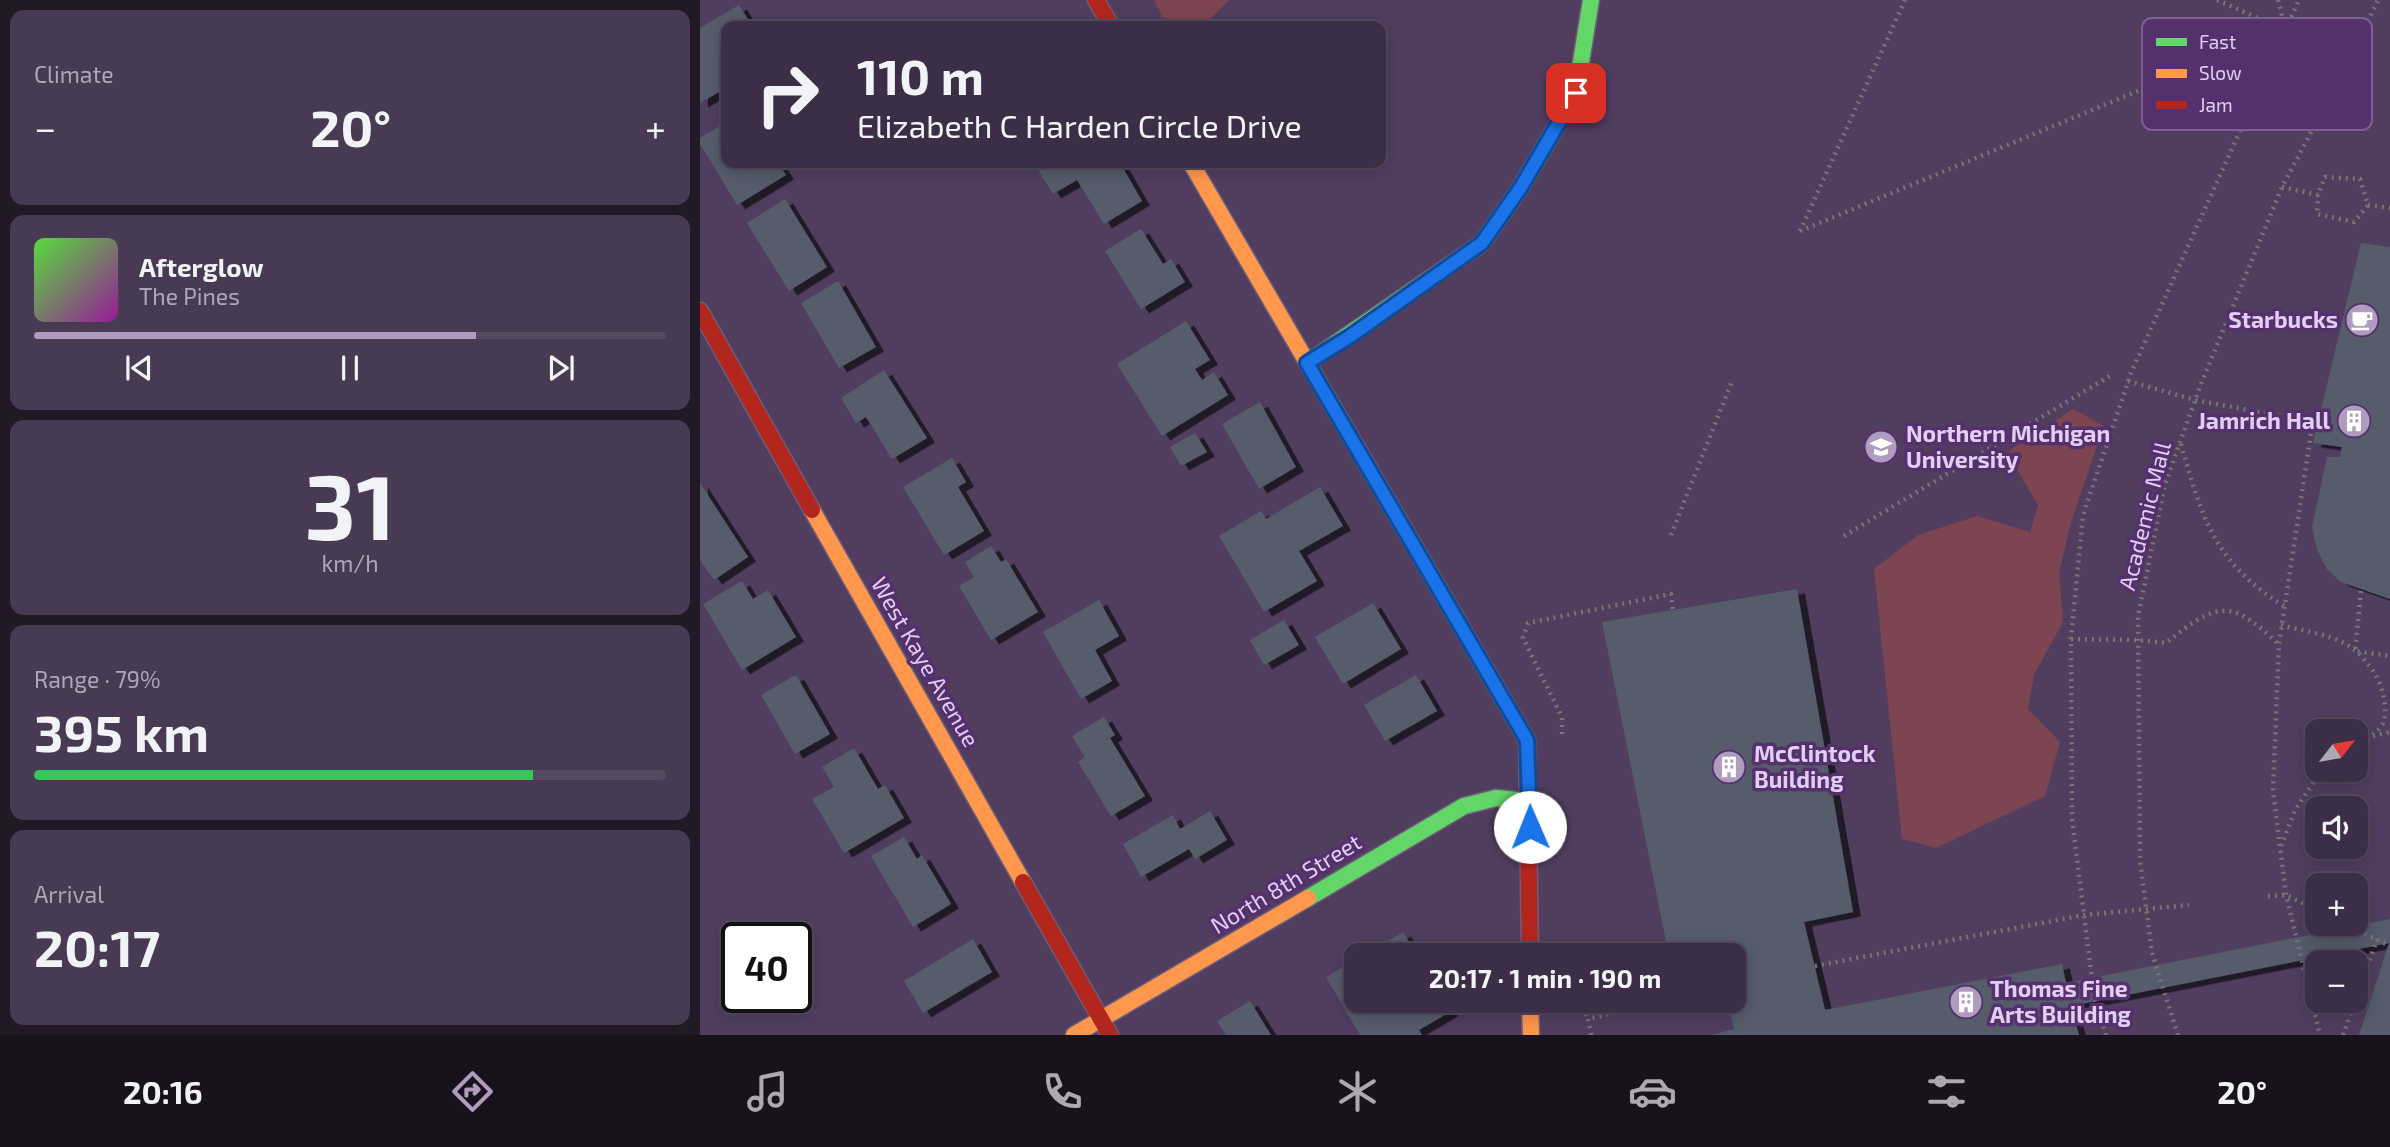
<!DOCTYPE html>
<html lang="en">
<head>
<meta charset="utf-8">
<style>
  :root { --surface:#3d2e47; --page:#483a52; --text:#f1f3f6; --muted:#ada8b4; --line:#564a60; --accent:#af9cbf }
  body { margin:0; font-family:"Exo 2",sans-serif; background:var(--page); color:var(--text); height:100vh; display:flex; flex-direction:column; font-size:26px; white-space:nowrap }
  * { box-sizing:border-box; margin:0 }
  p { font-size:23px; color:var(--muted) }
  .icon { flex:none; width:38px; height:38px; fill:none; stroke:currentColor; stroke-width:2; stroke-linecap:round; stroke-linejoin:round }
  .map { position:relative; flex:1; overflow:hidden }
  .panel { display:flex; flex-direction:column; gap:10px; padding:10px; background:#221927; width:700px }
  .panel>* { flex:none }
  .hud { position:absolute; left:21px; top:21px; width:665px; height:147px; border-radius:14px; box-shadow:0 4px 18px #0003,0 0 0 2px var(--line); background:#3d2e47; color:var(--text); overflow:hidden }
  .needle { width:46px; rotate:59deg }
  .buttons { position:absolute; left:1605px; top:719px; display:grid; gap:14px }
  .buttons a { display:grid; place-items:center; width:63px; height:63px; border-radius:14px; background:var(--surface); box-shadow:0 4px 18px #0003,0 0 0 2px var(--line); font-size:35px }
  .speed { position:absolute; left:21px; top:922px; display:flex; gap:14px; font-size:35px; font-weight:700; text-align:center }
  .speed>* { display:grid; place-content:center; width:91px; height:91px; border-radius:50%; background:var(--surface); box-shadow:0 4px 18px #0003,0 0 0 2px var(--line); line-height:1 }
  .speed .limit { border:4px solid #111; border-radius:10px; background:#fff; color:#111 }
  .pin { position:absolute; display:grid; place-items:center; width:60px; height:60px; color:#fff; margin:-30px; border-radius:14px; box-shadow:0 4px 10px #0006 }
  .me { position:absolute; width:77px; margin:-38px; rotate:359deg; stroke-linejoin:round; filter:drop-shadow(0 0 5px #0008) }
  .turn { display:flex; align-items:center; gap:24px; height:147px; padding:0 21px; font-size:32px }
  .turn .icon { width:91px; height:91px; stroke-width:2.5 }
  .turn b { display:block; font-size:49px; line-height:60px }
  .big { font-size:52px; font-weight:700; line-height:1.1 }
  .panel .widget { flex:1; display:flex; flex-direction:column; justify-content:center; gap:10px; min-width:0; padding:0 24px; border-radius:14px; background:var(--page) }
  .panel .dial { align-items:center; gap:0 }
  .dial b { font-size:91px; line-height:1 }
  .song { display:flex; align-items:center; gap:21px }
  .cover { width:84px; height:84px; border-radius:10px; background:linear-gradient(135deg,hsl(110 70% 55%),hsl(300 70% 35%)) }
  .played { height:7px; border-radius:4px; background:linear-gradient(90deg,var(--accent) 70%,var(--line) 70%) }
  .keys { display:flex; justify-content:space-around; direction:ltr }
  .heat { display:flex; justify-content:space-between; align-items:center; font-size:38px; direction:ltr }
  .charge { height:10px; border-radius:5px; background:linear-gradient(90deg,#34c759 79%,var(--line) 0) }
  .trip { position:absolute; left:644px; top:943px; width:402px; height:70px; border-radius:14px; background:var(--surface); box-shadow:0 4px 18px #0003,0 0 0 2px var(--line); font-weight:700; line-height:70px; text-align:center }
  .dock { display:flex; height:112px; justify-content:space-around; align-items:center; background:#18121c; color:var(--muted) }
  .dock .icon { width:49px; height:49px }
  .dock .selected { color:var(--accent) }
  .dock b { font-size:32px; color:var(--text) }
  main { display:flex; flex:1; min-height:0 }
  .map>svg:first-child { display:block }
  .green { fill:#7d4452 }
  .building { fill:#575b6b; filter:url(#shadow) }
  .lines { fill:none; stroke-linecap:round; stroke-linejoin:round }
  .fast-casing { stroke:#6d5d7a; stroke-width:19 }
  .slow-casing { stroke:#6d5d7a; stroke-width:19 }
  .jam-casing { stroke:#6d5d7a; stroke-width:19 }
  .path { stroke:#787579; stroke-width:4.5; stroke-dasharray:2 5; stroke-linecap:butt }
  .fast { stroke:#63d668; stroke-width:16 }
  .slow { stroke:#ff974d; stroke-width:16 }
  .jam { stroke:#b3261e; stroke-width:16 }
  .route-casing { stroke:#114b97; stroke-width:18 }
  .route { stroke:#1a73e8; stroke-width:12 }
  .labels { text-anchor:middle; stroke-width:7; stroke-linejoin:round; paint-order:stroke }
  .poi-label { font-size:23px; font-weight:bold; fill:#e1cef2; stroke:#54306d; text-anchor:start }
  .street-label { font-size:23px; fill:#e1cef2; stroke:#54306d }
  .key { fill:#54306d; stroke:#7e5f95; stroke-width:2 }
  .key-label { font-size:19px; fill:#e1cef2 }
</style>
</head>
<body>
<main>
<section class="panel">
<div class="widget"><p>Climate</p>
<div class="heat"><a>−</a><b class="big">20°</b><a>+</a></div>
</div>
<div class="widget">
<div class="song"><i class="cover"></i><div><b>Afterglow</b><p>The Pines</p></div></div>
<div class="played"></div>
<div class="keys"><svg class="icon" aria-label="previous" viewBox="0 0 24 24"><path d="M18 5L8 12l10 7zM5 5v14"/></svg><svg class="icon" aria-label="pause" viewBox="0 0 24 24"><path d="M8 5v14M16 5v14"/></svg><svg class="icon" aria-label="next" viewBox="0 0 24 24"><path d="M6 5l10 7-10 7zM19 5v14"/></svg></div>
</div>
<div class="widget dial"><b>31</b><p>km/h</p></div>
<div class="widget"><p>Range · 79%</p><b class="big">395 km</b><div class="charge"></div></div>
<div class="widget"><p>Arrival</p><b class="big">20:17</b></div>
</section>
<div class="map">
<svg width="1690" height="1035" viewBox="0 0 1690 1035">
  <defs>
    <filter id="shadow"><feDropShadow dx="8" dy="4.5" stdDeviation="0" flood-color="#0009"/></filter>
  </defs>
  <rect width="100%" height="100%" fill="#513e5f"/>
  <!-- green -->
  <g class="green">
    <polygon points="454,0 529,0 503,26 489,26 462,17"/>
    <polygon points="1373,409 1404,426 1372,519 1359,572 1363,622 1334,675 1328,709 1360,742 1345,796 1236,848 1202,839 1174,569 1218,535 1277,516 1330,532 1338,505 1307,452"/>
  </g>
  <!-- building -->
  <g class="building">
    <polygon points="39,5 52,26 26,26 26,88 0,103 0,28"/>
    <polygon points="26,122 26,163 78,163 86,175 37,205 0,144 0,138"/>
    <polygon points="346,163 420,163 442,201 404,224 377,180 353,194 337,168"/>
    <polygon points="85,199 127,267 89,291 47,223"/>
    <polygon points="441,229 463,264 471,259 485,282 441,309 405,251"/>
    <polygon points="1661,243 1690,247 1690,599 1641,582 1627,569 1617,550 1612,527 1627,457 1640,457 1642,447 1613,443"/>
    <polygon points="138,281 176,347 139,368 101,303"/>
    <polygon points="486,321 510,360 495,369 502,380 514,372 528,395 462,436 417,364"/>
    <polygon points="184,370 227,438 192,459 166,417 156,423 141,398"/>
    <polygon points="560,402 596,467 559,489 522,424"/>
    <polygon points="495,433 507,452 481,466 470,447"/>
    <polygon points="252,458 266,482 258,487 284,531 244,555 203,487"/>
    <polygon points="0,483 48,557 14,580 0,560"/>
    <polygon points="620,487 643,526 599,551 617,581 564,612 519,536 561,511 566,519"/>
    <polygon points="291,546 301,562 306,559 338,612 291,640 259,586 274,577 265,562"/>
    <polygon points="42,581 53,599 68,590 96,637 42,670 3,604"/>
    <polygon points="1097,589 1153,912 1104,922 1125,1010 1362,964 1366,983 1690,919 1690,1035 1659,1035 1689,943 1371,1006 1379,1035 1011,1035 1034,1029 1028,1001 1034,1001 1034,956 1020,956 1017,941 968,951 902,622"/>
    <polygon points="399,600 419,636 395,650 412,681 381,699 343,632"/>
    <polygon points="673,603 701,649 643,684 615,637"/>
    <polygon points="584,620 599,645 564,665 550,640"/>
    <polygon points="96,675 130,734 95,754 61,695"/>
    <polygon points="716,675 737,711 685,741 664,705"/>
    <polygon points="404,717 415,735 410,738 445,796 411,816 378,762 385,757 372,736"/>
    <polygon points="154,748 178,789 185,785 204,818 144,853 112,799 134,787 122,767"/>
    <polygon points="510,811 527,840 495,859 489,849 441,877 423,844 473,815 480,829"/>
    <polygon points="204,837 217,859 222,855 251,904 213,927 171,856"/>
    <polygon points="703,932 717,956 662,956"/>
    <polygon points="273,939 292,972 223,1013 204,981"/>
    <polygon points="656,959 656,1001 743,1001 750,1012 719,1030 722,1035 660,1035 626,977"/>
    <polygon points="550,1001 571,1035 526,1035 517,1021"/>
  </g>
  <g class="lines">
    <defs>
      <g id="fast">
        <polyline points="607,363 782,243 821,187 876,93 891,0"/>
        <polyline points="608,898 764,806 796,798 829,801"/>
      </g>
      <g id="slow">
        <polyline points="491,163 756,618"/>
        <polyline points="112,510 323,882"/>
        <polyline points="830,1001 831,1035"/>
        <polyline points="374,1035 608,898"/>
      </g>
      <g id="jam">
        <polyline points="396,0 411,26"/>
        <polyline points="0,311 112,510"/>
        <polyline points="756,618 827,740 830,956"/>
        <polyline points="323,882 410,1035"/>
      </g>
    </defs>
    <!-- fast casing -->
    <use href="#fast" class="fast-casing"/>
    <!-- slow casing -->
    <use href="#slow" class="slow-casing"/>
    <!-- jam casing -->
    <use href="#jam" class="jam-casing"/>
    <!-- path -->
    <g class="path">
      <polyline points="1517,0 1585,30"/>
      <polyline points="1578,0 1586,30 1648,63"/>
      <polyline points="1582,187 1618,195 1625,177 1660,179 1668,205 1654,222 1617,214 1618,195"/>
      <polyline points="1668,205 1690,208"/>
      <polyline points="1100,231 1585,30"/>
      <polyline points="1100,231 1205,0"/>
      <polyline points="1428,381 1495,400 1618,423"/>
      <polyline points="1613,420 1579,644 1573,790 1586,895 1620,1035"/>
      <path d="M1481 444C1502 519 1515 563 1584 606"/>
      <polyline points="971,535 1032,381"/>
      <polyline points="1144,536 1413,374"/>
      <polyline points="1661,591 1655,651 1690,656"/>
      <path d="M1581 625C1603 631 1630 634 1649 646 1671 660 1690 692 1684 721 1680 732 1665 740 1656 745"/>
      <path d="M1371 639 1438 640 1466 643C1516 603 1530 597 1578 644"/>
      <polyline points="862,734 862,717 823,638 828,623 971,594 973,610"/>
      <polyline points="1673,736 1690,732"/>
      <polyline points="1581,846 1595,810 1622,770"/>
      <polyline points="1568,896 1586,895 1617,910"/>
      <polyline points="1646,924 1688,945"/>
      <polyline points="1115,966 1384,915 1489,905"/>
      <polyline points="1656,1000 1677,939"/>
      <polyline points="881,1001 888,1019"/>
      <polyline points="1375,1020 1400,1015"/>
      <polyline points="891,1035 888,1019 967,1001"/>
      <polyline points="1406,1035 1394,995 1372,819 1371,639 1383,515 1431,373 1599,0"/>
      <polyline points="1478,1035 1452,953 1440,860 1438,616 1465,484 1501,384 1582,187 1648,63 1678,0"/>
      <polyline points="1643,1035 1655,1001"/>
    </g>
    <!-- fast -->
    <use href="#fast" class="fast"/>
    <!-- slow -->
    <use href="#slow" class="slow"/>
    <!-- jam -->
    <use href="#jam" class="jam"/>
  </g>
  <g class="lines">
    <defs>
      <polyline id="route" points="830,827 827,740 607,363 649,337 782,243 821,187 876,93"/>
    </defs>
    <!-- route casing -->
    <use href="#route" class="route-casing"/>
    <!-- route -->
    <use href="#route" class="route"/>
  </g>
  <!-- icons -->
  <defs>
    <symbol id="cafe-disc" viewBox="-11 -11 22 22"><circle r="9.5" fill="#af9cbf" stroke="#54306d"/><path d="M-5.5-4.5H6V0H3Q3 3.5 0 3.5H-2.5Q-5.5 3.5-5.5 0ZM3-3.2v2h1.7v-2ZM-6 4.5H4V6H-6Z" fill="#fff"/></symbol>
    <symbol id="building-disc" viewBox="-11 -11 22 22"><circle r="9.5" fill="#af9cbf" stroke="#54306d"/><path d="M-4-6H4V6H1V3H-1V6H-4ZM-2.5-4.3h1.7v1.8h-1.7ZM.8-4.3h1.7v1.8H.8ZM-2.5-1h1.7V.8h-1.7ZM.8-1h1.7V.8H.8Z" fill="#fff"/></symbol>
    <symbol id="university-disc" viewBox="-11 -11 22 22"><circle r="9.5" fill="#af9cbf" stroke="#54306d"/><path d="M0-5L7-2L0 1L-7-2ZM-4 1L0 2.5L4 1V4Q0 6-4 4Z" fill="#fff"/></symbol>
  </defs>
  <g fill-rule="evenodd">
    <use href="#cafe-disc" x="1643" y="301" width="38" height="38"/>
    <use href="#building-disc" x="1635" y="402" width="38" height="38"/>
    <use href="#university-disc" x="1162" y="428" width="38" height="38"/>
    <use href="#building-disc" x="1010" y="748" width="38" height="38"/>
    <use href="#building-disc" x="1247" y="983" width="38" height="38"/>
  </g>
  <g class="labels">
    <!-- poi labels -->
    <g class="poi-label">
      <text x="1638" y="328" text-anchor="end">Starbucks</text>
      <text x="1630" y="429" text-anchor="end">Jamrich Hall</text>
      <text x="1206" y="442">Northern Michigan<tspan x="1206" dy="26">University</tspan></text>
      <text x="1054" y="762">McClintock<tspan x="1054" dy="26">Building</tspan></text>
      <text x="1290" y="997">Thomas Fine<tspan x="1290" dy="26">Arts Building</tspan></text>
    </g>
    <!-- street labels -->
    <g class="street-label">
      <text transform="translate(1445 516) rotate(-76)" y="8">Academic Mall</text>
      <text transform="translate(225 662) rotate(60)" y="8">West Kaye Avenue</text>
      <text transform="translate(586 884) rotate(-31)" y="8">North 8th Street</text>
    </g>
  </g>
  <!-- legend -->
  <rect x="1442" y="18" width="230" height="112" rx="10" class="key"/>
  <rect x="1456" y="38" width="31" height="8" fill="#63d668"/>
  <rect x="1456" y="69" width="31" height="9" fill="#ff974d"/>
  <rect x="1456" y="101" width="31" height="8" fill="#b3261e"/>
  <g class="key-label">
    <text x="1499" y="49">Fast</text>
    <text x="1499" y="80">Slow</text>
    <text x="1499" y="112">Jam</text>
  </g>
</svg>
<div class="buttons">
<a><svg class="needle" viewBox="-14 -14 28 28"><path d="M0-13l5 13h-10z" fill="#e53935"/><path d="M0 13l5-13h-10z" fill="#ada8b4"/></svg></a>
<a><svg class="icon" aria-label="sound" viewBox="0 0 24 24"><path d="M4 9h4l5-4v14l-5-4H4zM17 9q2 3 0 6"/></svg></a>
<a>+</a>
<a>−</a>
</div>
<div class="speed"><div class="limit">40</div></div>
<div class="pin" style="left:876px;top:93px;background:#d93025"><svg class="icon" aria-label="arrive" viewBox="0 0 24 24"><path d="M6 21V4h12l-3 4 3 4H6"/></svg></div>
<svg class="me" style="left:830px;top:827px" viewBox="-20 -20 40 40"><circle r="19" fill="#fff"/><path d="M0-13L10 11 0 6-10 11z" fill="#1a73e8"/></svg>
<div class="trip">20:17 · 1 min · 190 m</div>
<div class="hud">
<div class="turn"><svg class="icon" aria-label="right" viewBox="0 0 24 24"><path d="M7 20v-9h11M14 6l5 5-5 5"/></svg><div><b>110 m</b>Elizabeth C Harden Circle Drive</div></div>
</div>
</div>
</main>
<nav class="dock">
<b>20:16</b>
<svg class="icon selected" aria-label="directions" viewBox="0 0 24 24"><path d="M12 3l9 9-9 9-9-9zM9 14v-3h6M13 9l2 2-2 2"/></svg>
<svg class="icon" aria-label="music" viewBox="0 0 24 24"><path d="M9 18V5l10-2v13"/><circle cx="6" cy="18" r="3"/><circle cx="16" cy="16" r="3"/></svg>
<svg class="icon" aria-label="phone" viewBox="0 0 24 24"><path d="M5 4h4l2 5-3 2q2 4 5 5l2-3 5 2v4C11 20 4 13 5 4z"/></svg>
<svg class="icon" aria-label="climate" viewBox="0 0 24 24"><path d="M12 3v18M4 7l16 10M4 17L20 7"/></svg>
<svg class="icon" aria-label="car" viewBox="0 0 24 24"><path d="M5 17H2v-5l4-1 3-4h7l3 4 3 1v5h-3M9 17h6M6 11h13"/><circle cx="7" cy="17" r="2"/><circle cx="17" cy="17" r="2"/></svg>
<svg class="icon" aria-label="filters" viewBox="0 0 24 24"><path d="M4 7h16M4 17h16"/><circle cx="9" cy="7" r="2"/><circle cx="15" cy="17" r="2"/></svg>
<b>20°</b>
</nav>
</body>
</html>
